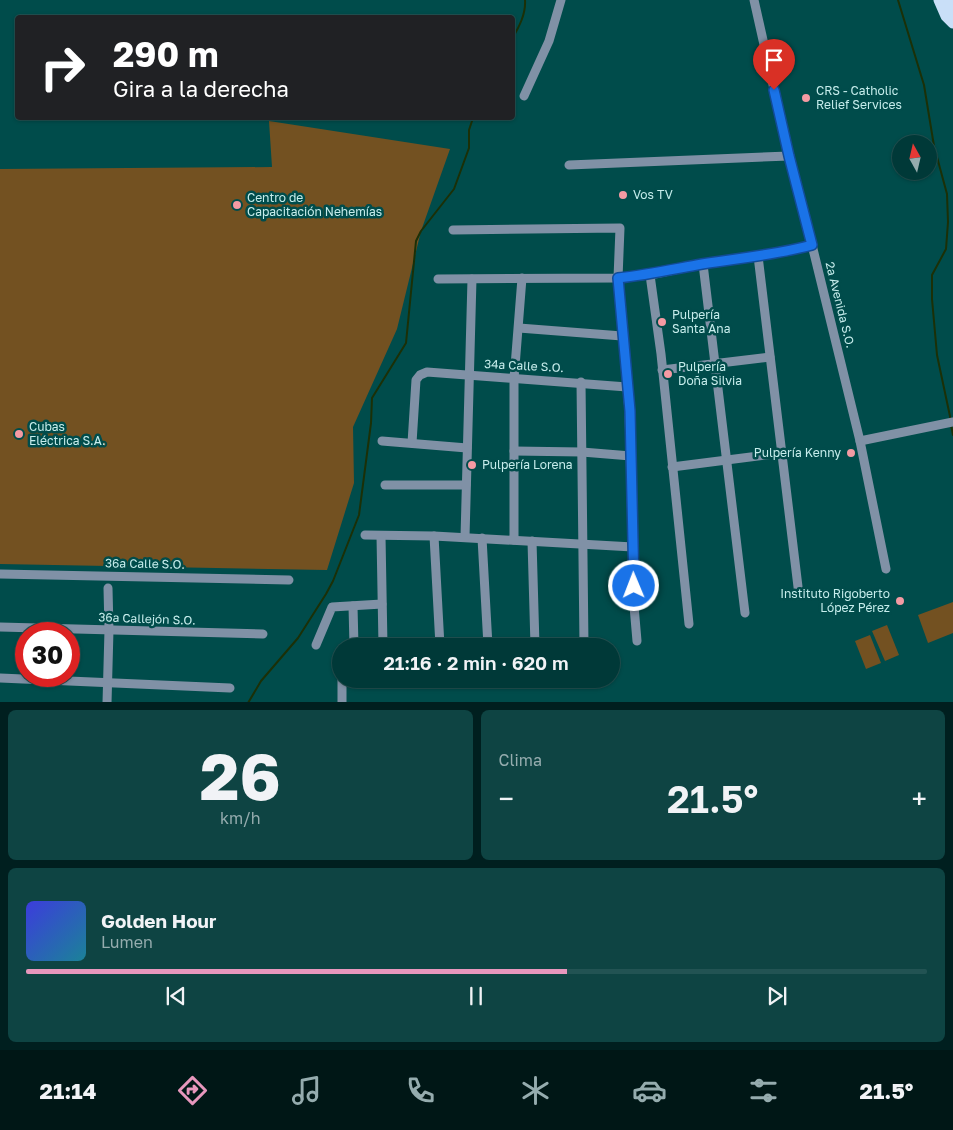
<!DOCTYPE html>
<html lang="es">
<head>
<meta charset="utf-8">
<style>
  :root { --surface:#003938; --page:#0e4443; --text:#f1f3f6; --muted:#95acae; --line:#225353; --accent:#e797bd }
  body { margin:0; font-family:"Golos Text",sans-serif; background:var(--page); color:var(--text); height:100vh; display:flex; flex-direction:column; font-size:19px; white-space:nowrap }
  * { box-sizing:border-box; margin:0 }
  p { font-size:16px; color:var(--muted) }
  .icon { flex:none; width:28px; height:28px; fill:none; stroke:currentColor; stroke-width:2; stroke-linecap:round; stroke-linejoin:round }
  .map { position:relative; height:702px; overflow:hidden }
  .side { display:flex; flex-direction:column; gap:8px; padding:8px; background:#001f1f; flex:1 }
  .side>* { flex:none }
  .hud { position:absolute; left:15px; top:15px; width:500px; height:105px; border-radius:5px; box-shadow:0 1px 4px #0004,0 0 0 1px var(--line); background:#202124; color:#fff; overflow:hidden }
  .needle { width:32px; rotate:352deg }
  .controls { position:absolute; left:892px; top:135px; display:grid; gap:10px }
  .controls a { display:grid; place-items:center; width:45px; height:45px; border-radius:50%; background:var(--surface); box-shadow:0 1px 4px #0004,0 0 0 1px var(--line); font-size:25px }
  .speed { position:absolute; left:15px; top:622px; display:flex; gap:10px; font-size:25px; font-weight:700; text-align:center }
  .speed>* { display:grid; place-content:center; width:65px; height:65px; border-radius:50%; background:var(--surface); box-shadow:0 1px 4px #0004,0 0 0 1px var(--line); line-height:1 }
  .speed .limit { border:8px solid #d22; background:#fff; color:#111 }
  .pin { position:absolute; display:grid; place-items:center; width:42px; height:42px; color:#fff; margin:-51px -21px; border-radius:50% 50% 50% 0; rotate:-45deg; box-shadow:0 0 5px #0007 }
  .pin .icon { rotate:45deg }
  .me { position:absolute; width:55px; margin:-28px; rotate:359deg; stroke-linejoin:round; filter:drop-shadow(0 0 4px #0008) }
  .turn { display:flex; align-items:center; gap:18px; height:105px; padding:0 15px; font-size:22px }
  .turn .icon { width:65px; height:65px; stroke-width:2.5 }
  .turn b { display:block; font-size:35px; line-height:42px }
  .big { font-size:38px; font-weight:600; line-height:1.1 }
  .side .card { flex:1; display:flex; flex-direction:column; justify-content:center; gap:8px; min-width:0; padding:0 18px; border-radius:8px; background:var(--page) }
  .side .dial { align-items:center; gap:0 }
  .dial b { font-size:65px; line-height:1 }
  .song { display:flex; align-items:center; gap:15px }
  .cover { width:60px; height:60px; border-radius:8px; background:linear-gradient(135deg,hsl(240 70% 55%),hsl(190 70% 35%)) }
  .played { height:5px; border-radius:2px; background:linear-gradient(90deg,var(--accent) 60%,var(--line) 60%) }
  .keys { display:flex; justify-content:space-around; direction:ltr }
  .heat { display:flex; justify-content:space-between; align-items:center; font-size:28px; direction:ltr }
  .side .tiles { flex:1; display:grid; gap:8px; grid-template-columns:1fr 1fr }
  .card:last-child { grid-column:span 2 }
  .trip { position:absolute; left:332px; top:638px; width:288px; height:50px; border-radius:25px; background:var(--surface); box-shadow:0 1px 4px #0004,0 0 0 1px var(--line); font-weight:600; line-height:50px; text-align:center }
  .dock { display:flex; height:80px; justify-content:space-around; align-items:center; background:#001716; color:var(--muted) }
  .dock .icon { width:35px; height:35px }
  .dock .selected { color:var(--accent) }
  .dock b { font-size:22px; color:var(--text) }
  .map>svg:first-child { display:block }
  .green { fill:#735121 }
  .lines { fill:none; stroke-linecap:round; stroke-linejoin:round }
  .stream { stroke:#1b3007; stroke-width:2 }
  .minor { stroke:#8091a6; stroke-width:9 }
  .major { stroke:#c9dff8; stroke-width:11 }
  .route-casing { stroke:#114b97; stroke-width:12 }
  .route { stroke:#1a73e8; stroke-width:9 }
  .poi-dot { fill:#f49aa3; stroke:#004c4b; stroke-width:2 }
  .labels { text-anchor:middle; stroke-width:5; stroke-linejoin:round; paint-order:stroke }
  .poi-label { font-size:12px; fill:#c6edec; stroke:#004c4b; text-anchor:start }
  .street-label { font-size:12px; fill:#c6edec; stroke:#004c4b }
</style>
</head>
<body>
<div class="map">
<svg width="953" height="703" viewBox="0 0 953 703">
  <rect width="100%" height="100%" fill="#004c4b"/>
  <!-- green -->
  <g class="green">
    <polygon points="269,121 450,149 421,231 397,329 353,427 354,483 327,570 0,564 0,169 272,167"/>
    <polygon points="953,602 953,633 928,643 918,615"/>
    <polygon points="887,625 899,655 885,661 872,631"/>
    <polygon points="870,635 881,663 866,669 855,641"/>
  </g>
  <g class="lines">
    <!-- stream -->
    <g class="stream">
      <polyline points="898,0 924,85 934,146 947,194 948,222 946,249 932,275 932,299 937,355 951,421"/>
      <path d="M512 39C519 27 526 14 525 0"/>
      <polyline points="951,425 953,435"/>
      <polyline points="248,703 261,681 298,638 326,594 333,581 359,515 371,423 372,398 406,343 416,241 421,231 454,189 469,148 469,130 473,118"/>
    </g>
    <!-- minor -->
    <g class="minor">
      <polyline points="754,0 789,156 812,245 860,441 886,569"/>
      <polyline points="524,96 549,41 561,0"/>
      <polyline points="569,165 789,156"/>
      <polyline points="453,230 620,228 618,278 629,411 634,606 637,641"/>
      <polyline points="758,256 799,595"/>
      <polyline points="703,264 745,613"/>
      <polyline points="650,275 661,354 689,624"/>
      <polyline points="438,279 618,278 650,275 703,264 788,251 812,245"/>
      <polyline points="519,328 622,336"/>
      <polyline points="662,370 770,357"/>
      <polyline points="581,382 584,646"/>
      <polyline points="382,441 467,448"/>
      <polyline points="860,441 953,422"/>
      <polyline points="412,443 416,380 420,375 427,372 627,387"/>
      <polyline points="514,451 582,452 631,456"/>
      <polyline points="672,467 782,453"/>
      <polyline points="385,485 466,485"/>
      <polyline points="365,535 434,536 633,547"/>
      <polyline points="381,536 383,646"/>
      <polyline points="434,536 440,646"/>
      <polyline points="465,537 472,279"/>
      <polyline points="482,538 488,646"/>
      <polyline points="514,540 514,379 522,278"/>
      <polyline points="532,541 535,646"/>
      <polyline points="0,574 289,580"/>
      <polyline points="353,606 354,646"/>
      <polyline points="0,627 263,634"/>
      <polyline points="316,645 332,607 382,604"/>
      <polyline points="341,667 341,669"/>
      <polyline points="0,678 230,688"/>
      <polyline points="342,679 342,703"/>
      <polyline points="107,703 109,630 108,588"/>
    </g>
    <!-- major -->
    <g class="major">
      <polyline points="939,0 946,16 953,23"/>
      <polyline points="949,0 953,11"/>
    </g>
  </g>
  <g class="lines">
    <defs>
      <path id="route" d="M634 586 630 411 618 278C647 275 674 269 702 264 739 258 776 255 812 245L789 156 774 90"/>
    </defs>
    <!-- route casing -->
    <use href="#route" class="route-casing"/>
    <!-- route -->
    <use href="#route" class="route"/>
  </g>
  <!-- markers -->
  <g class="poi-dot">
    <circle cx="806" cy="98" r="5"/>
    <circle cx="623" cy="195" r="5"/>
    <circle cx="237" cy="205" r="5"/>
    <circle cx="662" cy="322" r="5"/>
    <circle cx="668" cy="374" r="5"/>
    <circle cx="19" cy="434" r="5"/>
    <circle cx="851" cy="453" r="5"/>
    <circle cx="472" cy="465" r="5"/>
    <circle cx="900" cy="601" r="5"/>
  </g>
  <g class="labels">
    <!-- poi labels -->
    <g class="poi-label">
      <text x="816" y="95">CRS - Catholic<tspan x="816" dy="14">Relief Services</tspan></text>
      <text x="633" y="199">Vos TV</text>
      <text x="247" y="202">Centro de<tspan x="247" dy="14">Capacitación Nehemías</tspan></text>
      <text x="672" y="319">Pulpería<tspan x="672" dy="14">Santa Ana</tspan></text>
      <text x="678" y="371">Pulpería<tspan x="678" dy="14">Doña Silvia</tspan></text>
      <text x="29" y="431">Cubas<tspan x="29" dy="14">Eléctrica S.A.</tspan></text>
      <text x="841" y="457" text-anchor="end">Pulpería Kenny</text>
      <text x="482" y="469">Pulpería Lorena</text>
      <text x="890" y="598" text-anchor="end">Instituto Rigoberto<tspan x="890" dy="14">López Pérez</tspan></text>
    </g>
    <!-- street labels -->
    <g class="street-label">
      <text transform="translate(840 305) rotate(76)" y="4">2a Avenida S.O.</text>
      <text transform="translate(524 366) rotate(3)" y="4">34a Calle S.O.</text>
      <text transform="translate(145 564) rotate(1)" y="4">36a Calle S.O.</text>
      <text transform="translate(147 619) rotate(2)" y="4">36a Callejón S.O.</text>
    </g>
  </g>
</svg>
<div class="controls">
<a><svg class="needle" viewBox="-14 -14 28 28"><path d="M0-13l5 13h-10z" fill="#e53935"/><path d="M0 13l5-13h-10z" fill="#95acae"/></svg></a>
</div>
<div class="speed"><div class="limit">30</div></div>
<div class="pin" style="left:774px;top:90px;background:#d93025"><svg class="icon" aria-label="arrive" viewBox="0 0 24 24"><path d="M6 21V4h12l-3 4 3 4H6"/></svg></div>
<svg class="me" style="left:634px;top:586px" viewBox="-20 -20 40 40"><circle r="17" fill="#1a73e8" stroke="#fff" stroke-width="3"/><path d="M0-11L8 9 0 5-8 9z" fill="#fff"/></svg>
<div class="trip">21:16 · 2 min · 620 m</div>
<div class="hud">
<div class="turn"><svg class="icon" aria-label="right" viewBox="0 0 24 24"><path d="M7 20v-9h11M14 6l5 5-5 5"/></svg><div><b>290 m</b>Gira a la derecha</div></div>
</div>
</div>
<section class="side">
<div class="tiles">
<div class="card dial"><b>26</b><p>km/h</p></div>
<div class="card"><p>Clima</p>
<div class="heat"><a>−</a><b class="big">21.5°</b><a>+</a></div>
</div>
<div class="card">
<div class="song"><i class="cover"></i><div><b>Golden Hour</b><p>Lumen</p></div></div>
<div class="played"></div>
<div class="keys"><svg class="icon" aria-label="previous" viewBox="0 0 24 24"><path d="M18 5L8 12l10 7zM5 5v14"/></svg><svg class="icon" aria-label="pause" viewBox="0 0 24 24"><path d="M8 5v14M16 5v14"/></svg><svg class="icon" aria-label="next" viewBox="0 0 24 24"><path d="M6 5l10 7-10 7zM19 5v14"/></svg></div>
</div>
</div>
</section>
<nav class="dock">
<b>21:14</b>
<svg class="icon selected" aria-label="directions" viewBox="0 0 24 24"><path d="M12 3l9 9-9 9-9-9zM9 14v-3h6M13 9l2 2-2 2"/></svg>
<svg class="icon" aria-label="music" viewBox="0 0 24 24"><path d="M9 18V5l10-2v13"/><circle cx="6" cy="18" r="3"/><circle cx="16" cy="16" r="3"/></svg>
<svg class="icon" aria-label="phone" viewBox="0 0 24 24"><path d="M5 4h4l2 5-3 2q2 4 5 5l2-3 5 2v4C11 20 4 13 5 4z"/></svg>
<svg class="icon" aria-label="climate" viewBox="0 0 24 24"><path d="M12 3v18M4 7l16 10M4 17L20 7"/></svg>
<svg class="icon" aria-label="car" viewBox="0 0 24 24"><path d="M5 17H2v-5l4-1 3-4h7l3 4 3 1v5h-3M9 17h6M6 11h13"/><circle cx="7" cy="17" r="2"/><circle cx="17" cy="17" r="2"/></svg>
<svg class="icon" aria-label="filters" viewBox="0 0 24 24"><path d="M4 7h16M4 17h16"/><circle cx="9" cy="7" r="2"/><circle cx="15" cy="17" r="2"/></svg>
<b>21.5°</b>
</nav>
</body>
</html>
